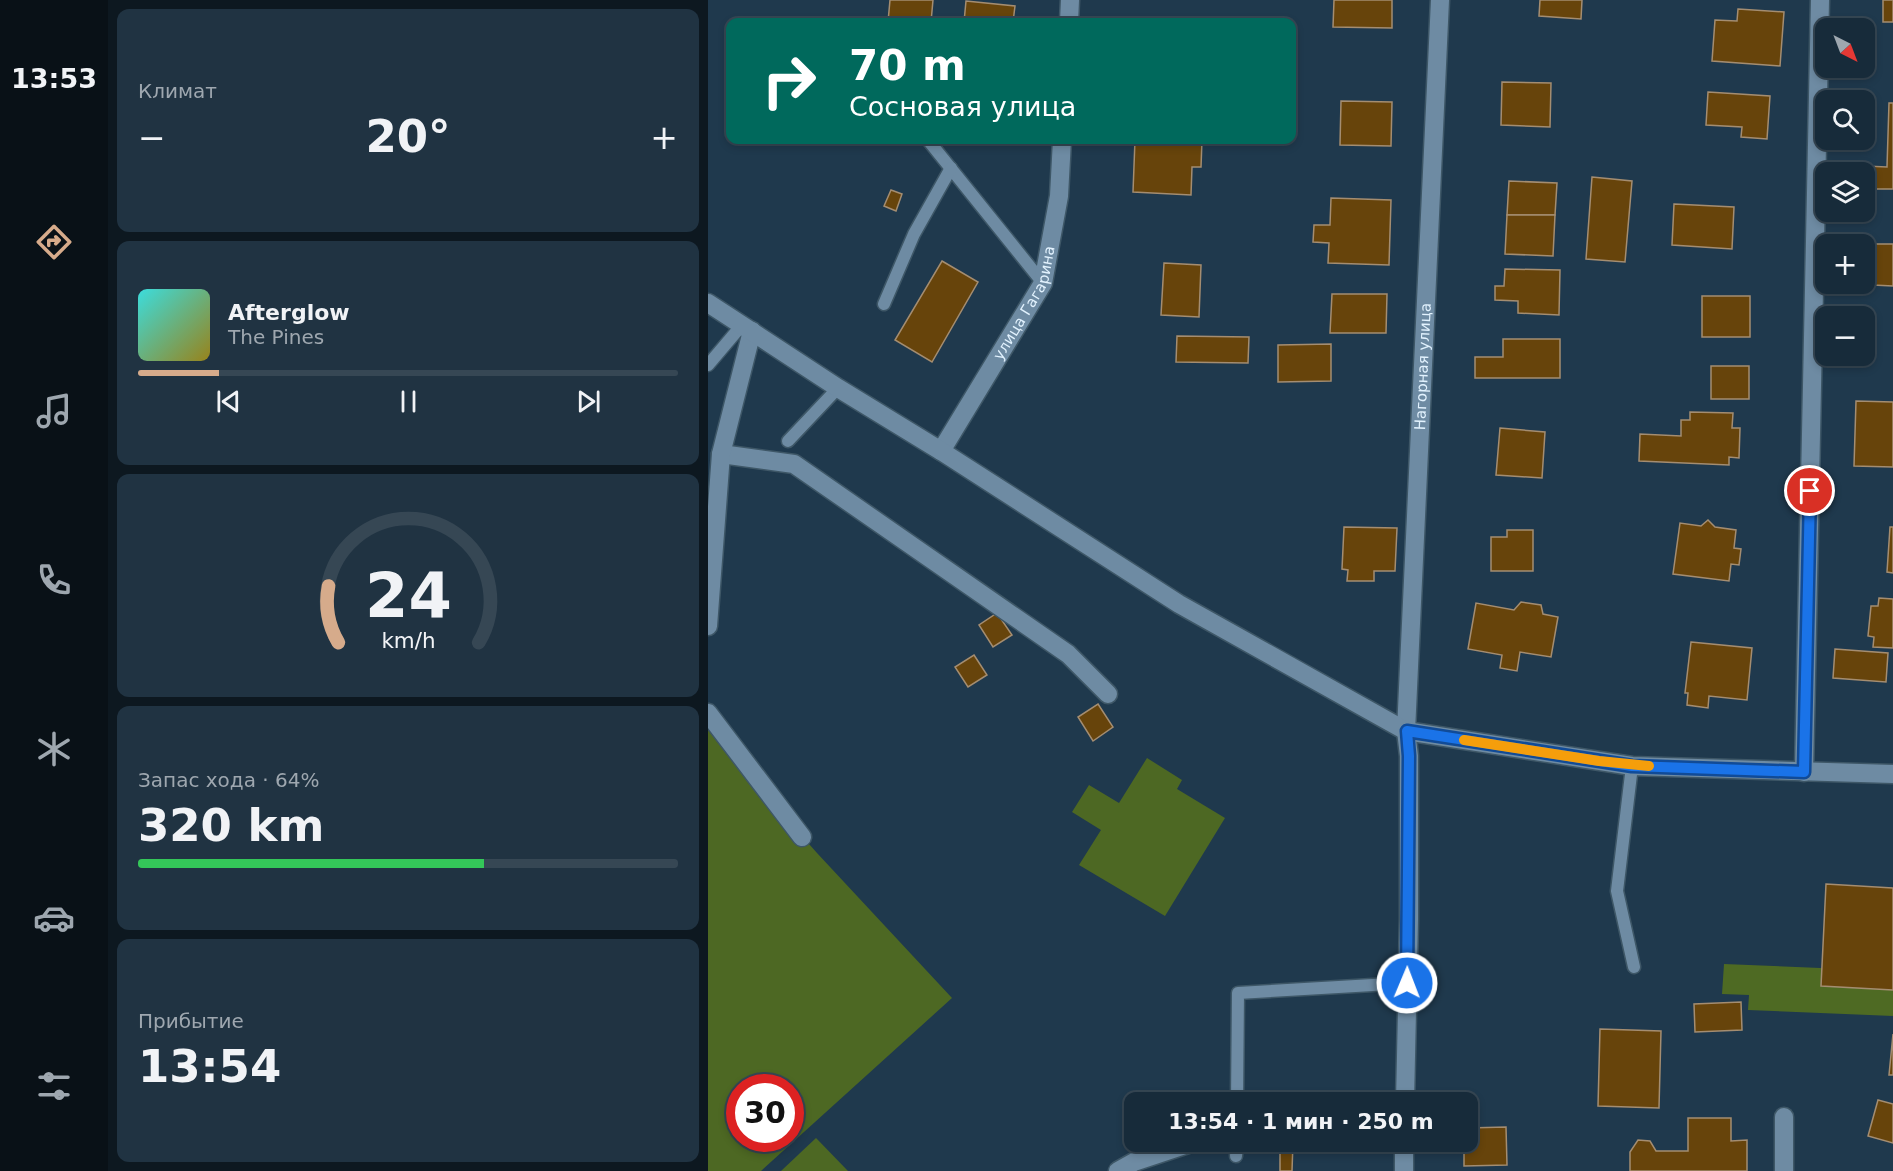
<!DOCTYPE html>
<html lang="ru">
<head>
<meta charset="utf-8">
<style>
  :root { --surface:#172b3a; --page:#203342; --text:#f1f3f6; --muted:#9ea7af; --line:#364754; --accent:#d6ab8b }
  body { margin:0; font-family:"DejaVu Sans",sans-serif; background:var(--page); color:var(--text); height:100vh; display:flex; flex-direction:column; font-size:22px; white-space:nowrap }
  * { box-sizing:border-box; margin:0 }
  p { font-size:20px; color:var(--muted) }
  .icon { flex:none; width:33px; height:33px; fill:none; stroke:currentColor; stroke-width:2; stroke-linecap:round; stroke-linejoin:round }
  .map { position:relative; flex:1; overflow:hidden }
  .sheet { display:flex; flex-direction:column; gap:9px; padding:9px; background:#0d1820; width:600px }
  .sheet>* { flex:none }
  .banner { position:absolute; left:18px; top:18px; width:570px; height:126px; border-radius:12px; box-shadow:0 3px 9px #0003,0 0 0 2px var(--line); background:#00695c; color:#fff; overflow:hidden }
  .needle { width:39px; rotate:138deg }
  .controls { position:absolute; left:1107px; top:18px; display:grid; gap:12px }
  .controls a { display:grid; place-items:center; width:60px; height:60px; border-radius:12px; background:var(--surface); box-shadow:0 3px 9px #0003,0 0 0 2px var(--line); font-size:30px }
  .speed { position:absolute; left:18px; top:1074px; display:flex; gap:12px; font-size:30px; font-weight:700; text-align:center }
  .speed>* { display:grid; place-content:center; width:78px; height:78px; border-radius:50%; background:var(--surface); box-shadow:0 3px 9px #0003,0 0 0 2px var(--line); line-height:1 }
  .speed .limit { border:9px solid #d22; background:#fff; color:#111 }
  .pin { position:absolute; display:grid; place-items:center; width:51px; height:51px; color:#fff; margin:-26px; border:3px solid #fff; border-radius:50%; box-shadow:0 2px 6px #0007 }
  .me { position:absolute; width:66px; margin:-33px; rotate:1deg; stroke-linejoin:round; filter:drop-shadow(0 0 4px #0008) }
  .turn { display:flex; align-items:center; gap:21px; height:126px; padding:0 24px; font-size:27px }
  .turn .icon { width:78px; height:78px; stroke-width:2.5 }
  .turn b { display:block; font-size:42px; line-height:51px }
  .big { font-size:45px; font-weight:700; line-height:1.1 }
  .sheet .widget { flex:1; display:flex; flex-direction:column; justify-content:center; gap:9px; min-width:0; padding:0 21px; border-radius:12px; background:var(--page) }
  .sheet .dial { align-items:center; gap:0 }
  .dial svg { height:156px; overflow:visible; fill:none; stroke:var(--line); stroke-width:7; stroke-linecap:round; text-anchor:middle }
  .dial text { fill:var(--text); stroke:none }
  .song { display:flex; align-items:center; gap:18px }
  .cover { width:72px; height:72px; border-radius:9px; background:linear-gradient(135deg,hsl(180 70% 55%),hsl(50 70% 35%)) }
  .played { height:6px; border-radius:3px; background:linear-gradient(90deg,var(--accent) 15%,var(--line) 15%) }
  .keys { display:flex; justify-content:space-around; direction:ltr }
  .heat { display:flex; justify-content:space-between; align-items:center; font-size:33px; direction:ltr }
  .charge { height:9px; border-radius:4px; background:linear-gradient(90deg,#34c759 64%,var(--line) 0) }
  .trip { position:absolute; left:416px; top:1092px; width:354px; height:60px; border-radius:12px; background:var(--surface); box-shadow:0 3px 9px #0003,0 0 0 2px var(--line); font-weight:700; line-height:60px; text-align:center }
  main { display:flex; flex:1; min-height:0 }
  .dock { display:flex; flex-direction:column; width:108px; justify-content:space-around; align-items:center; background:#091117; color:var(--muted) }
  .dock .icon { width:42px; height:42px }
  .dock .on { color:var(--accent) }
  .dock b { font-size:27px; color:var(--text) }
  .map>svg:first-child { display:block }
  .green { fill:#4d6823; fill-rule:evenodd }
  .forest { fill:#4e6a23 }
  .building { fill:#67440b; stroke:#a48d71; stroke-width:1.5 }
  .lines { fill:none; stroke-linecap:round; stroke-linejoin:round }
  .lane-casing { stroke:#3e5767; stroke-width:15 }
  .street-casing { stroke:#3e5767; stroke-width:21 }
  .secondary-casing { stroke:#3e5767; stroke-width:21 }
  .lane { stroke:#6e8ba3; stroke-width:12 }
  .street { stroke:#6e8ba3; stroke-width:18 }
  .secondary { stroke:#6e8ba3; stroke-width:18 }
  .route-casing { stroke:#114b97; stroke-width:15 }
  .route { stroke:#1a73e8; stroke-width:10 }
  .slow { stroke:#f59e0b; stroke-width:10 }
  .labels { text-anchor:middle; stroke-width:6; stroke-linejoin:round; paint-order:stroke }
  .street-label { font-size:15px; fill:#e2f2fe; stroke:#1f394d }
</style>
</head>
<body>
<main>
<nav class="dock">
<b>13:53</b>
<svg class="icon on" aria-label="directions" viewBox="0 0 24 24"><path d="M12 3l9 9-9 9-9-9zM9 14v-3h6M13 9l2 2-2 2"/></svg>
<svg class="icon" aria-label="music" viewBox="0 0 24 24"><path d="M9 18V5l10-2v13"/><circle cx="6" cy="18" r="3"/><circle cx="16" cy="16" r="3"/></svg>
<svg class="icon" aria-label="phone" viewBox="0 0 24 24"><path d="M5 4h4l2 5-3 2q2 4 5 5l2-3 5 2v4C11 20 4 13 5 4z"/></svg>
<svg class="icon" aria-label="climate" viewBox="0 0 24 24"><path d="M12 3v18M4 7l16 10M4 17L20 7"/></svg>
<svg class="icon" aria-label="car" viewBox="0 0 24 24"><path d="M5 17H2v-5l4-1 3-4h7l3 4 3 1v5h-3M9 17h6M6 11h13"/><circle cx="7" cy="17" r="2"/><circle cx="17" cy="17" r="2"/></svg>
<svg class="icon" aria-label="filters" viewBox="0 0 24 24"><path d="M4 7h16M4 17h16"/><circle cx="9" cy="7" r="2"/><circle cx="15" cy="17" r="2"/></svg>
</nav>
<section class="sheet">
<div class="widget"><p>Климат</p>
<div class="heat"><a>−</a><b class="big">20°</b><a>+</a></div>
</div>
<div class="widget">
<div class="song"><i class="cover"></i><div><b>Afterglow</b><p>The Pines</p></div></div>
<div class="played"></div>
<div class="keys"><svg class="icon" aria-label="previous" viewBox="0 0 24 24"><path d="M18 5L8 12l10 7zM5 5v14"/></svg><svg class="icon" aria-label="pause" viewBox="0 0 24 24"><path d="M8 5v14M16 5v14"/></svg><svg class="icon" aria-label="next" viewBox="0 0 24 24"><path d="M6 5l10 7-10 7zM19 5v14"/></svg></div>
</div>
<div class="widget dial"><svg viewBox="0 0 100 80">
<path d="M14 69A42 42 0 1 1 86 69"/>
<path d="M14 69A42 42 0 0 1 9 40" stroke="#d6ab8b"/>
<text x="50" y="56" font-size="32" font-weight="700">24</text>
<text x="50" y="72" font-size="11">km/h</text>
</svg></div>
<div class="widget"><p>Запас хода · 64%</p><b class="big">320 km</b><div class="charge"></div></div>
<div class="widget"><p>Прибытие</p><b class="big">13:54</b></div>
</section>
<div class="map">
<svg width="1185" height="1171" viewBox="0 0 1185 1171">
  <rect width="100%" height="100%" fill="#1f394d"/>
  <!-- green -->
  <g class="green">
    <path d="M0 730 109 853 244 998 53 1171H0ZM32 1088H82V1138H32Z"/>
    <polygon points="439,758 474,780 469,789 517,818 457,916 371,865 393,830 364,812 381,785 411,803"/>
    <polygon points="108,1138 140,1171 73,1171"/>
  </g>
  <!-- forest -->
  <polygon class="forest" points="1016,964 1185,971 1185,1016 1040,1010 1041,995 1014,994"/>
  <!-- building -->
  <g class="building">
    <polygon points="182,0 225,0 223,22 180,22"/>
    <polygon points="626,0 684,0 684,28 625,27"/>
    <polygon points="832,0 874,0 873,19 831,16"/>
    <rect x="1175" y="0" width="10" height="22"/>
    <polygon points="258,1 307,6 305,22 256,22"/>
    <polygon points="1030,9 1076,12 1072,66 1004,61 1007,20 1029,21"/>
    <polygon points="794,82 843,83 842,127 793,125"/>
    <polygon points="1000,92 1062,96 1059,139 1033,137 1034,127 998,125"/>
    <polygon points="633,101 684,102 683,146 632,145"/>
    <polygon points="1181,103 1185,103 1185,189 1157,189 1157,166 1179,167"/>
    <polygon points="427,140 494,140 493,167 484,167 483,195 425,192"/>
    <polygon points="884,177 924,181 917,262 878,259"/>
    <polygon points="801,181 849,183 847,215 799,215"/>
    <polygon points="183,190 194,194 188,211 176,206"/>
    <polygon points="623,198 683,200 681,265 620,263 621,243 605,242 606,225 622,225"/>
    <polygon points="966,204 1026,207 1024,249 964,245"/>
    <polygon points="799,215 847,215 845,256 797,254"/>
    <polygon points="1166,244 1185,244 1185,286 1165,285"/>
    <polygon points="234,261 270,282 224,362 187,340"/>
    <polygon points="456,263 493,265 491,317 453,315"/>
    <polygon points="797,269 852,270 851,315 810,313 810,301 787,300 787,286 796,286"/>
    <polygon points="624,294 679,294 678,333 622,333"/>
    <rect x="994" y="296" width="48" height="41"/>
    <polygon points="469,336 541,337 540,363 468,362"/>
    <polygon points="795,339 852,339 852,378 767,378 767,357 795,357"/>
    <polygon points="623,344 623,381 570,382 570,345"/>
    <rect x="1003" y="366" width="38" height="33"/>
    <polygon points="1148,401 1185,402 1185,467 1146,466"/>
    <polygon points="982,412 1025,413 1024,428 1032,428 1031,458 1021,457 1021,465 931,461 932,434 973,436 973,420 982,420"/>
    <polygon points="792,428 837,432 834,478 788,475"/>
    <polygon points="1000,520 1007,527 1028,530 1026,548 1033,549 1031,565 1023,564 1021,581 965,574 972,523 993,526"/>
    <polygon points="636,527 689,528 687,571 666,571 666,581 639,581 640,570 634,569"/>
    <polygon points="1182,527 1185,527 1185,573 1179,572"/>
    <polygon points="799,530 825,530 825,571 783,571 783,537 799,537"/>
    <polygon points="1171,598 1185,599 1185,648 1165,647 1166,637 1160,636 1163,606 1170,606"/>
    <polygon points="813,602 833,605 835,614 850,617 843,657 812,652 809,671 792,668 794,655 760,649 768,603 806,610"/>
    <polygon points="289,613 304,635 285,647 271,625"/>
    <polygon points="983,642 1044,648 1039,700 1001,696 1000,708 979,705 980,693 977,693"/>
    <polygon points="1127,649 1180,653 1178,682 1125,678"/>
    <polygon points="266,655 279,675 260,687 247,667"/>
    <polygon points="390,704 405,727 385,741 370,717"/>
    <polygon points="1118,884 1185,888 1185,990 1113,986"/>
    <polygon points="1033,1002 1034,1030 987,1032 986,1004"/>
    <polygon points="892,1029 953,1031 951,1108 890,1106"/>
    <polygon points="1185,1034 1185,1075 1181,1075"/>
    <polygon points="1170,1100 1185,1104 1185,1143 1160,1136"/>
    <polygon points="980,1118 1023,1118 1023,1141 1039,1140 1039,1171 922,1171 922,1152 930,1140 942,1141 948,1151 980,1151"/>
    <polygon points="798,1127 799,1165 756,1166 756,1142 759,1142 759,1128"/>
    <polygon points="572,1142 585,1142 584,1171 572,1171"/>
  </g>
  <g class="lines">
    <defs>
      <g id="lane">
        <polyline points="220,140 335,283"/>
        <polyline points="176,304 206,234 243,168"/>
        <polyline points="0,365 34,325"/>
        <polyline points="80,441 130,388"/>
        <polyline points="924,766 909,891 926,967"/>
        <polyline points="529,1102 530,993 699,983"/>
        <polyline points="528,1156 529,1142"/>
      </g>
      <g id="street">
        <polyline points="361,22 362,0"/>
        <path id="s1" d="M233 451 335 283 351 196 354 140"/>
        <polyline points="13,454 86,464 360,654 400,694"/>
        <polyline points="0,626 13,454 44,331"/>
        <polyline points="0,713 94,837"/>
        <polyline points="1096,772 1112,0"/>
        <path id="s2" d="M697 1102 701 919V756L698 731 732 0"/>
        <polyline points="1076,1117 1076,1171"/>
        <polyline points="410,1171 426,1162 486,1142"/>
        <polyline points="696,1171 696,1142"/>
      </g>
      <polyline id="secondary" points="0,303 130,388 233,451 471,604 698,731 924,766 1185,774"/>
    </defs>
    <!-- lane casing -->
    <use href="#lane" class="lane-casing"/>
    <!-- street casing -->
    <use href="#street" class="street-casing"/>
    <!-- secondary casing -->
    <use href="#secondary" class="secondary-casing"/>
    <!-- lane -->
    <use href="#lane" class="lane"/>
    <!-- street -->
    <use href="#street" class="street"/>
    <!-- secondary -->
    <use href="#secondary" class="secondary"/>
  </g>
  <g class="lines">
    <defs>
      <polyline id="route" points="699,983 701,756 699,731 924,766 1096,772 1102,491"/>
    </defs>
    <!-- route casing -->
    <use href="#route" class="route-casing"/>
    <!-- route -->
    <use href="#route" class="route"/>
    <!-- slow -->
    <polyline class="slow" points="756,740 891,761 941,766"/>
  </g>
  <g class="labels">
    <!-- street labels -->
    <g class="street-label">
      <text dy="5" stroke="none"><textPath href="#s1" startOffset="171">улица Гагарина</textPath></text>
      <text dy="5" stroke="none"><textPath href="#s2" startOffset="736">Нагорная улица</textPath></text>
    </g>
  </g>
</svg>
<div class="controls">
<a><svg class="needle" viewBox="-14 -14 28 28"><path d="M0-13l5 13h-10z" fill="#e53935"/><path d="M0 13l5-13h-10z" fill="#9ea7af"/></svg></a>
<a><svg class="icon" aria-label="search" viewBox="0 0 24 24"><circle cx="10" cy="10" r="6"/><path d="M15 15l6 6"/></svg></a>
<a><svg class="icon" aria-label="layers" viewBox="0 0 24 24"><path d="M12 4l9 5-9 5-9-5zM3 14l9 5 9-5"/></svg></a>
<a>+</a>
<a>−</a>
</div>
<div class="speed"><div class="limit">30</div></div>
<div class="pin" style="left:1102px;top:491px;background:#d93025"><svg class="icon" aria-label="arrive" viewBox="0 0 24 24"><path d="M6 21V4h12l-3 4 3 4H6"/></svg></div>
<svg class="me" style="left:699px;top:983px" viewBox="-20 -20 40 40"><circle r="17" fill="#1a73e8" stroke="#fff" stroke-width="3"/><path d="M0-11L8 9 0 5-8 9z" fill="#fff"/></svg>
<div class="trip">13:54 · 1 мин · 250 m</div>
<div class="banner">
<div class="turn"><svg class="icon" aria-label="right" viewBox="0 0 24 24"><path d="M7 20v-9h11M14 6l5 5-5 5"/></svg><div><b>70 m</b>Сосновая улица</div></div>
</div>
</div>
</main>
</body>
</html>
